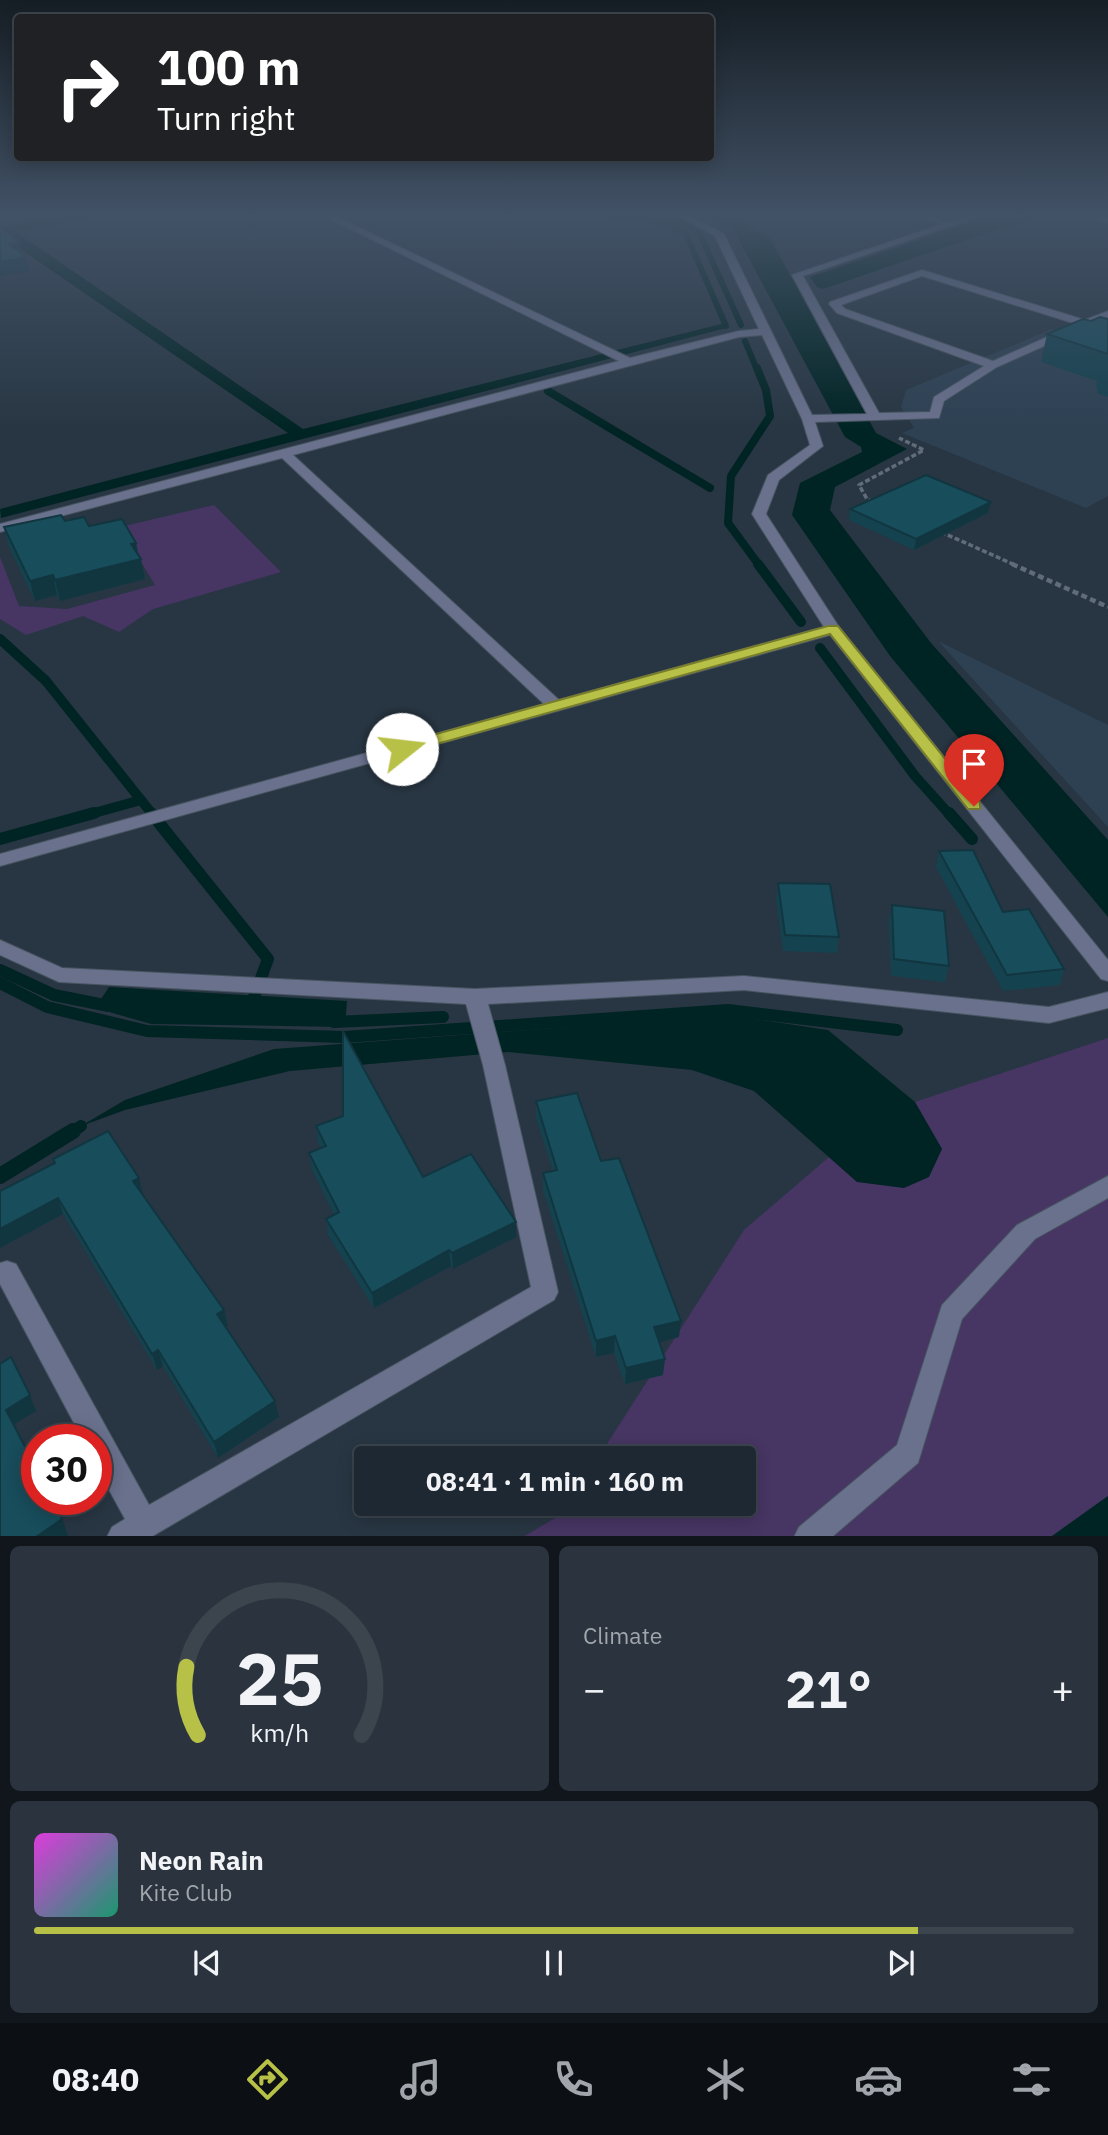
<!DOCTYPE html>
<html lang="en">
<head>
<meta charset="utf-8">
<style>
  :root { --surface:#1e2832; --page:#2b343e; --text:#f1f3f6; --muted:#a1a6ac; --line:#3c444d; --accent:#b8c147 }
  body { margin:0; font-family:"IBM Plex Sans",sans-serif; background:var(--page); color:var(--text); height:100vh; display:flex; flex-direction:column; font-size:26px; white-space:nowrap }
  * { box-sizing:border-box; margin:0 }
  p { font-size:23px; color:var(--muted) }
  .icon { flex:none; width:38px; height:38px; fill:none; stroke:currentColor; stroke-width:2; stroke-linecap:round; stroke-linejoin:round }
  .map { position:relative; height:1536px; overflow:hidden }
  .drawer { display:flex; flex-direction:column; gap:10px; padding:10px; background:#10161c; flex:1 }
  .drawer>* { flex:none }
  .hud { position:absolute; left:14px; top:14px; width:700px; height:147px; border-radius:7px; box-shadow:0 4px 18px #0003,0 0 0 2px var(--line); background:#202124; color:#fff; overflow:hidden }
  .speed { position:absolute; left:21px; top:1424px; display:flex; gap:14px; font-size:35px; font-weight:700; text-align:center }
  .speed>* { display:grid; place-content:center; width:91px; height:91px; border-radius:50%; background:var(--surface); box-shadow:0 4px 18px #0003,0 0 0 2px var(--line); line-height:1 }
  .speed .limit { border:10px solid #d22; background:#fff; color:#111 }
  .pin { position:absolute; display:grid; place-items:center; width:60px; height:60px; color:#fff; margin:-72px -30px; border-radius:50% 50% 50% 0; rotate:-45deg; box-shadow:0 0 7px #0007 }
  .pin .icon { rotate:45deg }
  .me { position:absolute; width:77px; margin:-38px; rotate:74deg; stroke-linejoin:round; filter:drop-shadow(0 0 5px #0008) }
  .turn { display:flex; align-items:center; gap:24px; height:147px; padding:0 28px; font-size:32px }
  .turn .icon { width:91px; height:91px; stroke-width:2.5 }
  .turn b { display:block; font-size:49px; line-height:60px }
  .big { font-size:52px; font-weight:800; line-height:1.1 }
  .drawer .widget { flex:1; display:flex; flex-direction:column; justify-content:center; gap:10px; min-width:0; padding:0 24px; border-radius:10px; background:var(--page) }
  .drawer .dial { align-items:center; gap:0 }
  .dial svg { height:182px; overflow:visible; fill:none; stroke:var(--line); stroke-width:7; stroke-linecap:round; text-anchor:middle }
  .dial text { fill:var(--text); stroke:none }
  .song { display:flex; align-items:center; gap:21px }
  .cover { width:84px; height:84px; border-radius:10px; background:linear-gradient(135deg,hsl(300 70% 55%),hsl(160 70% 35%)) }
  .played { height:7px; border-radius:4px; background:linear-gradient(90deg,var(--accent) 85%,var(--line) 85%) }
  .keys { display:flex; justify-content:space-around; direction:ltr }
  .heat { display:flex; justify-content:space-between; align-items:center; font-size:38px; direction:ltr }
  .drawer .tiles { flex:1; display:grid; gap:10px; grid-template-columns:1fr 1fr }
  .widget:last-child { grid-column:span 2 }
  .trip { position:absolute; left:354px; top:1446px; width:402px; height:70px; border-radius:7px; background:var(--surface); box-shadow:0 4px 18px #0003,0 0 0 2px var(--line); font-weight:800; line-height:70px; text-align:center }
  .menu { display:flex; height:112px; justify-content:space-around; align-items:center; background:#0c1014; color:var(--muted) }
  .menu .icon { width:49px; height:49px }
  .menu .on { color:var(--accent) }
  .menu b { font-size:32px; color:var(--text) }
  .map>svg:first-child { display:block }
  .built { fill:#2e4153 }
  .green { fill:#473563 }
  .water { fill:#002424 }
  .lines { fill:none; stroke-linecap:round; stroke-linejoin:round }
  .stream-far4 { stroke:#002424; stroke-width:6 }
  .stream-far3 { stroke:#002424; stroke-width:8 }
  .stream-far2 { stroke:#002424; stroke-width:10 }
  .stream-far1 { stroke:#002424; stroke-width:12 }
  .stream { stroke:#002424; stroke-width:16 }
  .minor-casing { stroke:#475460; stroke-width:2 }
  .path-far1 { stroke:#606d78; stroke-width:3.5; stroke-dasharray:5 2.5; stroke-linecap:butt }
  .path { stroke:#606d78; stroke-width:4.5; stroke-dasharray:6 3.5; stroke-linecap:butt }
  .minor { fill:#6a718d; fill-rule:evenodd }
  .wall { fill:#15424f }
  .shaded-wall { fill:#113640 }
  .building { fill:#184d5c; stroke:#113640; stroke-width:2 }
  .route { fill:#b8c147; stroke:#787d2e; stroke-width:2 }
</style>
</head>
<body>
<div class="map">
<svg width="1108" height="1537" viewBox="0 0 1108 1537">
  <rect width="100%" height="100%" fill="#283643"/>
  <!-- built -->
  <g class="built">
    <polygon points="1052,329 1108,347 1108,496 1086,508 902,433 914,428 901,407 906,390"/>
    <polygon points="940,642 1108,725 1108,827 939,642"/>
  </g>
  <!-- green -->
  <g class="green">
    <polygon points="214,505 281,572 153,609 119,632 83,616 26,635 0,619 0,557 19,606 67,609 155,585 120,527"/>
    <polygon points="1108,1038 1108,1496 1052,1536 523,1537 562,1514 569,1503 744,1503 744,1458 598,1458 744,1230 829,1157 857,1182 942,1149 915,1102"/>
  </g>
  <!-- water -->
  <g class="water">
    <polygon points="707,215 738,215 750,228 770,238 876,433 907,449 835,487 830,510 931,643 1108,840 1108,917 890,656 792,515 800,483 862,452 861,447 845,437 732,227"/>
    <polygon points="993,215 1040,215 823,289 817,287 810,277"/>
    <polygon points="9,226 17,226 16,232 303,429 721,324 730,327 1,518 0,509 288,433 0,235 0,229"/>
    <polygon points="109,987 347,1001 345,1027 151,1024 95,1008"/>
    <polygon points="729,1015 828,1030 915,1102 942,1149 929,1177 904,1188 857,1182 754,1091 692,1070 508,1052 290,1071 125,1110 81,1126 125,1100 274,1049"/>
    <polygon points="1108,1496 1108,1536 1052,1536"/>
  </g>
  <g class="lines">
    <!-- stream-far4 -->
    <g class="stream-far4">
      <polyline points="611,215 650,219 685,232 726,326"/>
      <polyline points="672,220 686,224 700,234 741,325"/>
      <polyline points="5,230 89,215"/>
      <polyline points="745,341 757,370"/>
    </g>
    <!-- stream-far3 -->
    <g class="stream-far3">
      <polyline points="757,368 766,390 770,416 731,476 728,523 759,565"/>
      <polyline points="548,391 710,488"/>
    </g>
    <!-- stream-far2 -->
    <g class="stream-far2">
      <polyline points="758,564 801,622"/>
      <polyline points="0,639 46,681 153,815"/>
      <polyline points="820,648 915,776 950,815"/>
      <polyline points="87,815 141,800"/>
    </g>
    <!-- stream-far1 -->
    <g class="stream-far1">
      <polyline points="151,813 268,959 250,1008"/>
      <polyline points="949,813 972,839"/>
      <polyline points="0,839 94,813"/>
      <polyline points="0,970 54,995 109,1006"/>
      <polyline points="0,983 47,1007 147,1031 344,1037 728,1010 897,1030"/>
      <polyline points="334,1022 443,1017"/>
      <polyline points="70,1133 81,1126"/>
    </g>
    <!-- stream -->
    <polyline class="stream" points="0,1176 73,1131"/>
    <defs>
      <g id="minor">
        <path d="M322 215H333L630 358 739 331 759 329 715 236 677 215H688L724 234 812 415 867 414 792 275 942 224 915 215C927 215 937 220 949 221 960 222 972 215 983 215L803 276 879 413 930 412 934 397 984 366 837 313 829 304 830 302 922 270 1085 320 1108 311V318L997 367 944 401 939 418 815 422 823 446 779 480 766 514 839 627 1108 960V981L1101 979 830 635 0 866V854L544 704 282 458 0 532V524L619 361ZM922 276 1076 324 993 361 845 309 841 305ZM762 335 802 419 810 445 768 475 752 514 824 627 559 700 293 455 739 337Z"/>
        <polygon points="1061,215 1072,215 1064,220"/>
        <polygon points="1087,215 1108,217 1108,223 1088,217"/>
        <polygon points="0,940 62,968 475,989 744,976 1049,1007 1108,992 1108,1008 1049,1023 744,990 488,1004 505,1065 558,1292 554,1300 151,1537 107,1537 112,1527 125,1519 96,1466 96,1440 83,1440 0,1284 0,1263 7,1261 16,1264 149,1505 531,1287 483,1065 466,1004 59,982 0,955"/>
        <polygon points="1108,1176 1108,1198 1035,1239 962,1319 918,1463 832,1537 794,1537 799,1527 897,1445 942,1305 1017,1225"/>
      </g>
    </defs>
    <!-- minor casing -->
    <use href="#minor" class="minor-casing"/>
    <!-- path-far1 -->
    <g class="path-far1">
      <polyline points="873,502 867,499 859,485 924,450 899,438"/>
      <polyline points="941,532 1015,565"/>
    </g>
    <!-- path -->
    <polyline class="path" points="1012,564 1108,607"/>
    <!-- minor -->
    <use href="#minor" class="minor"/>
  </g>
  <!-- wall -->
  <g class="wall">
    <polygon points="1108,319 1108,397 1097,393 1098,389 1096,388 1097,381 1041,362 1047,334 1091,321"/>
    <polygon points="850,509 988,513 914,550 849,520"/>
    <polygon points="65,521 89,526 136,543 145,579 60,601 57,595 35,601 9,547 4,527"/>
    <polygon points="939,851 1064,969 1060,985 1003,991 936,867"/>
    <polygon points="778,883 839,937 837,953 783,951 776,899"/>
    <polygon points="892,905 949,966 945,982 891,976 889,921"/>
    <polygon points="536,1101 601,1161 679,1337 659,1342 663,1375 625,1384 614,1353 596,1357 543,1190 543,1173 553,1171 536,1118"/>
    <polygon points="316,1126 516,1222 516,1237 453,1269 451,1266 374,1308 328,1235 326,1219 334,1215 312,1169 309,1153 321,1148 318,1142"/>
    <polygon points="53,1159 143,1194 224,1310 228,1326 226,1327 279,1417 218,1458 163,1366 157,1370 63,1214 0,1248 0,1191 54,1163"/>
  </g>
  <!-- shaded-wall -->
  <g class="shaded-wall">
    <polygon points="0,215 31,215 0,222"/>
    <polygon points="19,242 22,256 9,244"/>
    <polygon points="26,257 30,271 0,277 0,262"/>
    <polygon points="991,502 988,513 914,550 916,539"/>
    <polygon points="136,543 139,560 141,559 145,579 60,601 55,580 131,544"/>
    <polygon points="53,575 57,595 35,601 30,581"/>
    <polygon points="139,1178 143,1194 138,1197 133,1181"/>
    <polygon points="58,1198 63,1214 0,1248 0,1229"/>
    <polygon points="516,1222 516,1237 453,1269 452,1253"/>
    <polygon points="449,1250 451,1266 374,1308 372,1293"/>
    <polygon points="224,1310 228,1326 221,1330 217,1314"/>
    <polygon points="681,1321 679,1337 653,1344 654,1327"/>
    <polygon points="615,1336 614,1353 596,1357 596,1341"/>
    <polygon points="158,1350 163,1366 157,1370 152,1354"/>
    <polygon points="665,1359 663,1375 625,1384 626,1368"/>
    <polygon points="30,1395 36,1411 13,1425 6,1410"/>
    <polygon points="275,1401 279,1417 218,1458 214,1442"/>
    <polygon points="62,1519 68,1535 66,1537 36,1537"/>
  </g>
  <!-- building -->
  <g class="building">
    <polygon points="0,228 19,242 9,244 26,257 0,262"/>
    <polygon points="1100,317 1108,319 1108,354 1047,334 1083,319 1091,321"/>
    <polygon points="926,475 991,502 916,539 850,509"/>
    <polygon points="61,515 65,521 84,517 89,526 122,519 136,543 131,544 141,559 55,580 53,575 30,581 4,527"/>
    <polygon points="973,850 1003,912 1029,909 1064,969 1007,975 939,851"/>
    <polygon points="778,883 830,884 839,937 785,935"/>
    <polygon points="892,905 944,911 949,966 894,959"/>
    <polygon points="343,1031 423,1177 471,1154 516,1222 452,1253 449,1250 372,1293 326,1219 339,1212 309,1153 326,1146 316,1126 343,1116"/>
    <polygon points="577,1093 601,1161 619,1158 681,1321 654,1327 665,1359 626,1368 615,1336 596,1341 543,1173 557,1170 536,1101"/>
    <polygon points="108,1131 139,1178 133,1181 224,1310 217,1314 275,1401 214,1442 158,1350 152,1354 58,1198 0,1229 0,1191 55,1163 53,1159"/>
    <polygon points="11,1357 30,1395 6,1410 37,1470 37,1500 52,1500 62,1519 36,1537 0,1537 0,1364"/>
  </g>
  <!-- sky -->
  <linearGradient id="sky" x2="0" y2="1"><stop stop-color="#161e25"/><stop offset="0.5" stop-color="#425266"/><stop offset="1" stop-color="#425266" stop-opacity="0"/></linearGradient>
  <rect width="1108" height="430" fill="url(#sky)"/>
  <!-- route -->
  <polygon class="route" points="828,626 838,626 980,802 980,809 968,809 830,634 408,752 396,752 394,749 396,745"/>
</svg>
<div class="speed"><div class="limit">30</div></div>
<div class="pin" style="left:974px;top:806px;background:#d93025"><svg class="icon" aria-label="arrive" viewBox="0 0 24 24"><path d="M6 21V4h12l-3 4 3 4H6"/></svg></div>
<svg class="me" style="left:402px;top:749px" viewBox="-20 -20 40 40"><circle r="19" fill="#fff"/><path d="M0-13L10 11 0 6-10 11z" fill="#b8c147"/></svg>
<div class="trip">08:41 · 1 min · 160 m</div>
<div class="hud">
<div class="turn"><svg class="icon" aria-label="right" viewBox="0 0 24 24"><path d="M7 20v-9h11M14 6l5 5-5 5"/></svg><div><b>100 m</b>Turn right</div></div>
</div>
</div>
<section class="drawer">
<div class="tiles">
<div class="widget dial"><svg viewBox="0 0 100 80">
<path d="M14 69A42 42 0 1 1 86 69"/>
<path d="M14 69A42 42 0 0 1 9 39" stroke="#b8c147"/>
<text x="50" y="56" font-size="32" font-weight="700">25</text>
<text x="50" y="72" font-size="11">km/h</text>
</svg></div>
<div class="widget"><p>Climate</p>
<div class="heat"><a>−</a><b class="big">21°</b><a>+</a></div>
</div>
<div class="widget">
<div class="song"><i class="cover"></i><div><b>Neon Rain</b><p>Kite Club</p></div></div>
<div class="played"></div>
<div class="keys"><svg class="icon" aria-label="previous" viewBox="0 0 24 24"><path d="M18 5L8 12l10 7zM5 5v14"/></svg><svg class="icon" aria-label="pause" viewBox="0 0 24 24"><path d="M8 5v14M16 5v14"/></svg><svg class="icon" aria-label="next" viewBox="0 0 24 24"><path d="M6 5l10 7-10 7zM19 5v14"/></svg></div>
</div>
</div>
</section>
<nav class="menu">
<b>08:40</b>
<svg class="icon on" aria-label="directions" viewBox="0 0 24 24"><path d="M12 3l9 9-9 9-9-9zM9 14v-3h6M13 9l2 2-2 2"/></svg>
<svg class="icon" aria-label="music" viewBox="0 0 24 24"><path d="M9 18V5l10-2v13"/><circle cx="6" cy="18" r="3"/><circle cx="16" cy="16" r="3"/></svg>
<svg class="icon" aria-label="phone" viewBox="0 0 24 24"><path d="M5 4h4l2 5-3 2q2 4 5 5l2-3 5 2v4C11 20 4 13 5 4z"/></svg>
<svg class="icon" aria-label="climate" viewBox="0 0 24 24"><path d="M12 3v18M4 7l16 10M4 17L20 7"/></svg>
<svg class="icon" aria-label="car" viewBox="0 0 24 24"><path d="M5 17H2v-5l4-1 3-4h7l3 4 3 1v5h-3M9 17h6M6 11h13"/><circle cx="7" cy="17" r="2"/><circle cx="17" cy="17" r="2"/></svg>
<svg class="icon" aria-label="filters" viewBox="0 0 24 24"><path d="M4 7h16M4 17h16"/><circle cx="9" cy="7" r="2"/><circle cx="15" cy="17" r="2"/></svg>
</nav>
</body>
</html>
